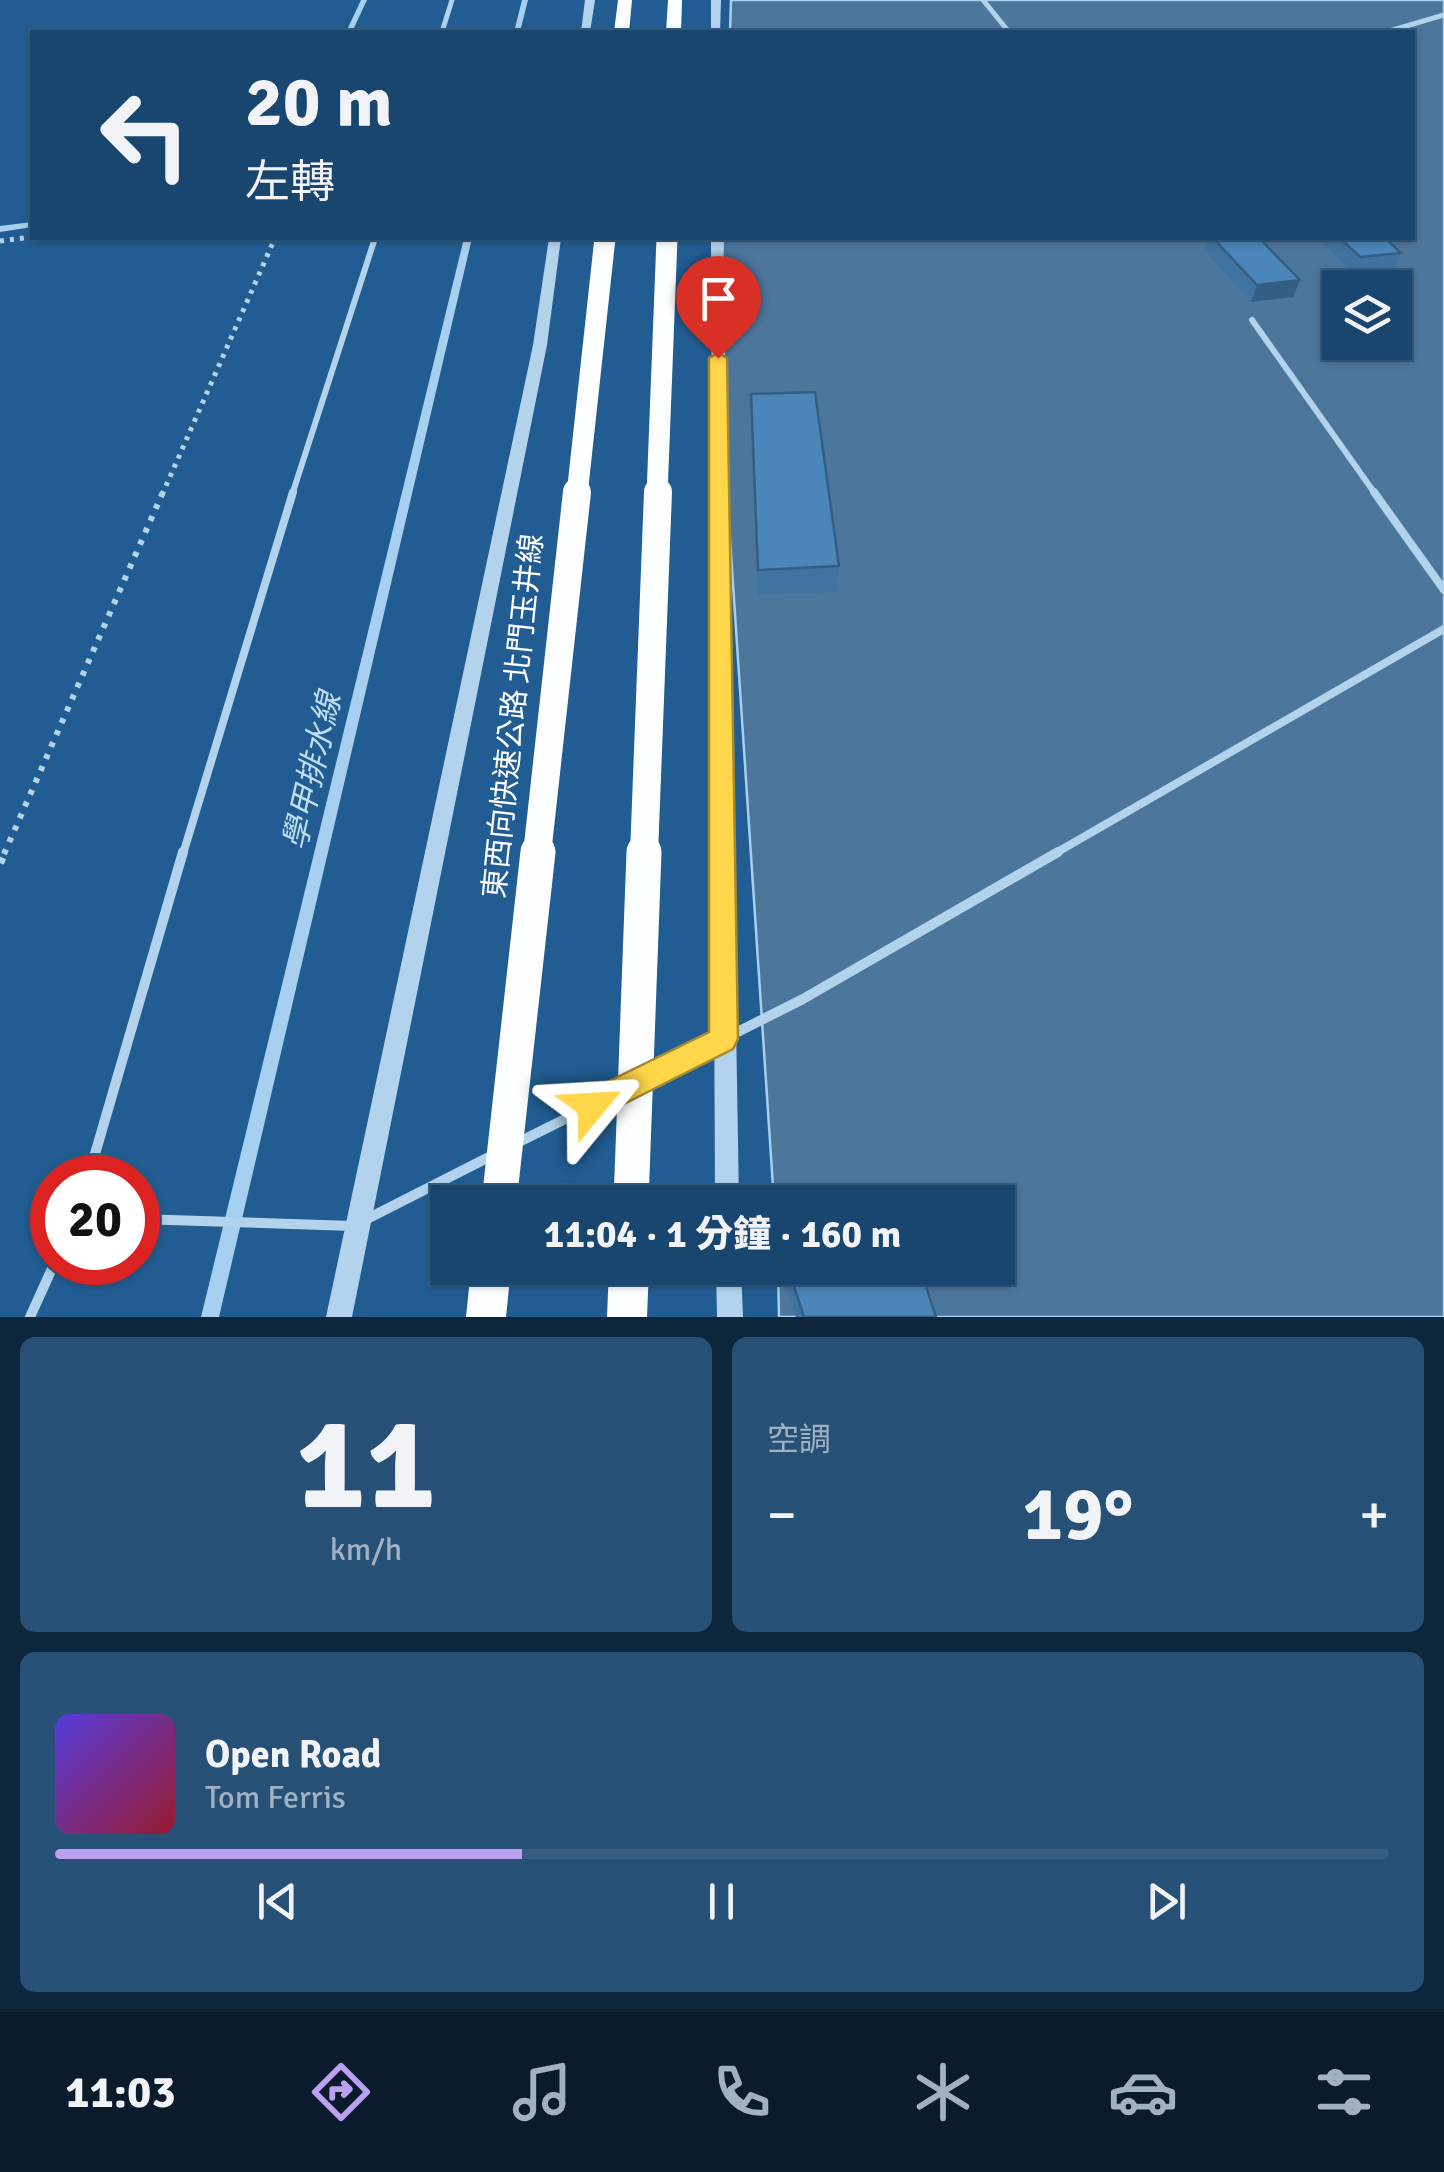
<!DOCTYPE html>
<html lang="zh-TW">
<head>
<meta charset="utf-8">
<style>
  :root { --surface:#19466e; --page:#265076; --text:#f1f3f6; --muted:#9fb1c2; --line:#375e81; --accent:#bca0f2 }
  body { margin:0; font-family:Signika,"Noto Sans TC",sans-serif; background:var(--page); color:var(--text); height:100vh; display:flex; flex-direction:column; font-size:38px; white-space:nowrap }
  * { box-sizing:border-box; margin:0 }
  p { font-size:32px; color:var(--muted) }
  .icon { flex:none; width:55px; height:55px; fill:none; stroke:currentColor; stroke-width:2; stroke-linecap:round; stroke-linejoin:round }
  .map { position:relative; height:1317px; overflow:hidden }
  .drawer { display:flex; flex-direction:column; gap:20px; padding:20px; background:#0e263c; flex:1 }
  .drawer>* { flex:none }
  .banner { position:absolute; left:30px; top:30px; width:1385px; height:210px; border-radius:0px; box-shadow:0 2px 8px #0004,0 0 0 2px var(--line); background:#19466e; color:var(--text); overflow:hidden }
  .controls { position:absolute; left:1322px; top:270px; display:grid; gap:20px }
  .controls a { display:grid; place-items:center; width:90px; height:90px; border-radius:0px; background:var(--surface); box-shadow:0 2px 8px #0004,0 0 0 2px var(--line); font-size:50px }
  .speed { position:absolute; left:30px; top:1155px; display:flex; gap:20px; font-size:50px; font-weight:700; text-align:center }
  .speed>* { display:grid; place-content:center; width:130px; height:130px; border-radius:50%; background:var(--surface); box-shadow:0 2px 8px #0004,0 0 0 2px var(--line); line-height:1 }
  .speed .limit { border:15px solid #d22; background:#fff; color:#111 }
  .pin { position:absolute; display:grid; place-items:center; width:85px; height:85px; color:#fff; margin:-102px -42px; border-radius:50% 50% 50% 0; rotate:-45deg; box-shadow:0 0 10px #0007 }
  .pin .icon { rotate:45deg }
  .me { position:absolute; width:110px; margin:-55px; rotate:63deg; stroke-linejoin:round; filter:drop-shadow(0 0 8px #0008) }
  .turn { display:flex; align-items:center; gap:35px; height:210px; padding:0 50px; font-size:45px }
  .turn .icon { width:130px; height:130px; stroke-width:2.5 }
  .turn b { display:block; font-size:70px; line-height:85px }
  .big { font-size:75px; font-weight:800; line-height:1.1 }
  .drawer .card { flex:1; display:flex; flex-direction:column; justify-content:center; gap:15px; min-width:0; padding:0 35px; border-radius:15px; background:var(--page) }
  .drawer .dial { align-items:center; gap:0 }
  .dial b { font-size:130px; line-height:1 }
  .song { display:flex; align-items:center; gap:30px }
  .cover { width:120px; height:120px; border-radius:15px; background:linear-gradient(135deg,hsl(250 70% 55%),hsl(350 70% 35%)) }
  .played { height:10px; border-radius:5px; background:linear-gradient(90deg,var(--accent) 35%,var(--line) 35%) }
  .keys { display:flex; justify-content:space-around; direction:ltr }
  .heat { display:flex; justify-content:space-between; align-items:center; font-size:55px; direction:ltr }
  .drawer .tiles { flex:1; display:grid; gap:20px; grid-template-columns:1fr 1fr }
  .card:last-child { grid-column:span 2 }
  .trip { position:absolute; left:430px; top:1185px; width:585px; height:100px; border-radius:0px; background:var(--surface); box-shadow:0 2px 8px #0004,0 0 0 2px var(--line); font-weight:800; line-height:100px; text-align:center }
  .tabs { display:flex; height:160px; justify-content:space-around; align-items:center; background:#0a1c2c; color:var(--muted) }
  .tabs .icon { width:70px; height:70px }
  .tabs .on { color:var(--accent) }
  .tabs b { font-size:45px; color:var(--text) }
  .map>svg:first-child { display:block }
  .water { fill:#4d769c; stroke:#a7cfef; stroke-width:2.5; fill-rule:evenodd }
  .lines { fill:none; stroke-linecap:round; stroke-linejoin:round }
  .stream { fill:#a7cfef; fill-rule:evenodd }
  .path-far2 { stroke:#b3d3ed; stroke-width:5; stroke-dasharray:4 6; stroke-linecap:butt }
  .path-far1 { stroke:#b3d3ed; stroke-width:6; stroke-dasharray:5 8; stroke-linecap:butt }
  .path { stroke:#b3d3ed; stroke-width:8; stroke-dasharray:6 10; stroke-linecap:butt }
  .service-far3 { stroke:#b3d3ed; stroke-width:5 }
  .service-far2 { stroke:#b3d3ed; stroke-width:6 }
  .service-far1 { stroke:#b3d3ed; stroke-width:8 }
  .service { stroke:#b3d3ed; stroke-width:10 }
  .tertiary { fill:#b3d3ed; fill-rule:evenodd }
  .trunk { fill:#fcfeff; fill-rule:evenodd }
  .trunk-bridge-far2 { stroke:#fcfeff; stroke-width:21 }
  .trunk-bridge-far1 { stroke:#fcfeff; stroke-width:28 }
  .trunk-bridge { stroke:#fcfeff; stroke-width:35 }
  .wall { fill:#40739f }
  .shaded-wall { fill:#345e82 }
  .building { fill:#4a86b9; stroke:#345e82; stroke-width:2.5 }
  .route { fill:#ffd54a; stroke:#a68a30; stroke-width:2.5 }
  .labels { text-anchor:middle; stroke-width:10; stroke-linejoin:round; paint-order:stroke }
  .street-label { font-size:30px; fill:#fff; stroke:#215d93 }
  .water-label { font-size:32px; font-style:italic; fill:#bfddf4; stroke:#215d93 }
</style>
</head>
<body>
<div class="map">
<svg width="1444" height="1317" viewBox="0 0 1444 1317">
  <rect width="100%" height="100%" fill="#215d93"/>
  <!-- water -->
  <path class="water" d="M731 0H1444V1317H779L778 1268H998V1202H774L718 358 723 238H1412V32H730ZM1340 288H1395V342H1340Z"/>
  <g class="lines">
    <!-- stream -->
    <g class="stream">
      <polygon points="361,0 367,0 352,32 346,32"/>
      <polygon points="522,0 528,0 520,32 514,32"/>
      <polygon points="32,222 32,227 0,232 0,226"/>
      <polygon points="464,238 472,238 219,1317 201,1317"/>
    </g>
    <!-- path-far2 -->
    <g class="path-far2">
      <polyline points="0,241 32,237"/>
      <polyline points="162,495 275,238"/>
    </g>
    <!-- path-far1 -->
    <polyline class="path-far1" points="4,854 163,492"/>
    <!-- path -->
    <polyline class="path" points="0,863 5,852"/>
    <!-- service-far3 -->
    <g class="service-far3">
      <polyline points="983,0 1009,32"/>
      <polyline points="442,32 452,0"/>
      <polyline points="1386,32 1444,15"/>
    </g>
    <!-- service-far2 -->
    <g class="service-far2">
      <polyline points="1252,320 1376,495"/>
      <polyline points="292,495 375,238"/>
    </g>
    <!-- service-far1 -->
    <g class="service-far1">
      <polyline points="1374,492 1444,590"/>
      <polyline points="183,854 293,492"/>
      <polyline points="1054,854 1444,629"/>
    </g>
    <!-- service -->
    <g class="service">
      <polyline points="646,1078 803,999 1058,852"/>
      <polyline points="517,1143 625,1089"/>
      <polyline points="88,1178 183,852"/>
      <polyline points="138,1219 353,1226"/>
      <polyline points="365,1220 491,1156"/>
      <polyline points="30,1317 55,1262"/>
    </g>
    <!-- tertiary -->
    <g class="tertiary">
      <polygon points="585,0 595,0 590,32 581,32"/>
      <polygon points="711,0 721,0 720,32 711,32"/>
      <polygon points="549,238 561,238 547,345 352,1317 326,1317 533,345"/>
      <polygon points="711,238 723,238 739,1202 715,1202"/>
      <polygon points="716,1268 741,1268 743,1317 717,1317"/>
    </g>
    <!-- trunk -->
    <g class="trunk">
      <polygon points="618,0 632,0 629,32 614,32"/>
      <polygon points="668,0 682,0 681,32 666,32"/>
      <polygon points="471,1268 511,1268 506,1317 466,1317"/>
      <polygon points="609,1268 649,1268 647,1317 607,1317"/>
    </g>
    <!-- trunk-bridge-far2 -->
    <g class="trunk-bridge-far2">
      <polyline points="577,495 605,238"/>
      <polyline points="657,495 667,238"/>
    </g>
    <!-- trunk-bridge-far1 -->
    <g class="trunk-bridge-far1">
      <polyline points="537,854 577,492"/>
      <polyline points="644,854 658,492"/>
    </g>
    <!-- trunk-bridge -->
    <g class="trunk-bridge">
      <polyline points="499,1202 538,852"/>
      <polyline points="631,1202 644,852"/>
    </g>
  </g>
  <!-- wall -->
  <g class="wall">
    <polygon points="1209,238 1259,238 1300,280 1293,297 1251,302 1205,251"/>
    <polygon points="1318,238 1385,238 1401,253 1394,270 1353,274"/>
    <polygon points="751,394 839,566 837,592 758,595 750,419"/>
    <polygon points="780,1268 920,1268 936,1317 796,1317"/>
  </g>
  <!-- shaded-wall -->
  <polygon class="shaded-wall" points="1300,280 1293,297 1251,302 1257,285"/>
  <!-- building -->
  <g class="building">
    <polygon points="1213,238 1259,238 1300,280 1257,285"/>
    <polygon points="1340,238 1385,238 1401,253 1360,257"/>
    <polygon points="815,392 839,566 758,570 751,394"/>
    <polygon points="788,1268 920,1268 936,1317 804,1317"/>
  </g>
  <!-- route -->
  <polygon class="route" points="718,353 727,358 738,1039 733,1049 592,1120 581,1116 577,1106 581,1095 709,1032 709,358"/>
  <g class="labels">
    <!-- street labels -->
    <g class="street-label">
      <text transform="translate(513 716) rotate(-84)" y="10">東西向快速公路 北門玉井線</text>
    </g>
    <!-- water labels -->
    <g class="water-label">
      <text transform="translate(312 771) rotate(-77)" y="11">學甲排水線</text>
    </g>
  </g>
</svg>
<div class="controls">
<a><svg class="icon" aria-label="layers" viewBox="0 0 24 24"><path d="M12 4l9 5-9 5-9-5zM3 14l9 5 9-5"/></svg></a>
</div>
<div class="speed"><div class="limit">20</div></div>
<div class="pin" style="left:718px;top:358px;background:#d93025"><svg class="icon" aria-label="arrive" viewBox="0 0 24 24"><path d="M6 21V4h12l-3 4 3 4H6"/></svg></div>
<svg class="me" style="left:592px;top:1106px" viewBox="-20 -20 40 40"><path d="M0-17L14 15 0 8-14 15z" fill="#ffd54a" stroke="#fff" stroke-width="4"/></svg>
<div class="trip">11:04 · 1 分鐘 · 160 m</div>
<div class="banner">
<div class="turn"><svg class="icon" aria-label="left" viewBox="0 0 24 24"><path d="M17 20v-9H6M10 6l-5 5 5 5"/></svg><div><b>20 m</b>左轉</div></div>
</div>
</div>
<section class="drawer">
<div class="tiles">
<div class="card dial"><b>11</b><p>km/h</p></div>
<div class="card"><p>空調</p>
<div class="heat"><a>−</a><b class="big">19°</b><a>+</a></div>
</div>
<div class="card">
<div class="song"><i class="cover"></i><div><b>Open Road</b><p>Tom Ferris</p></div></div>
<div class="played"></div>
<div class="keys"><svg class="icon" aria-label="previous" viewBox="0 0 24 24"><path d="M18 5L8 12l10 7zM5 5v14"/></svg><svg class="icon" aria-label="pause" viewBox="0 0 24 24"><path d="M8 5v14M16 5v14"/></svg><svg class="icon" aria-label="next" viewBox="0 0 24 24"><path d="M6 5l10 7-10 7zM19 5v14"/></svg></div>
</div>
</div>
</section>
<nav class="tabs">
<b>11:03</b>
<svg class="icon on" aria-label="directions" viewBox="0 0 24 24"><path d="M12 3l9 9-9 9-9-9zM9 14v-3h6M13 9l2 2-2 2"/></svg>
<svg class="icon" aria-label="music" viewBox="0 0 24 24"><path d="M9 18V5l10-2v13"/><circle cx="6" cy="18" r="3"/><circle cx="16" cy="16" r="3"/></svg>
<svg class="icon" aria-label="phone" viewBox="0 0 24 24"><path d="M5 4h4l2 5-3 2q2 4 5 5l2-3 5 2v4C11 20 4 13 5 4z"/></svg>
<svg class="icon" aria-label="climate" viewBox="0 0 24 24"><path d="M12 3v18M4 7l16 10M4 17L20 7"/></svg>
<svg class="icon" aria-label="car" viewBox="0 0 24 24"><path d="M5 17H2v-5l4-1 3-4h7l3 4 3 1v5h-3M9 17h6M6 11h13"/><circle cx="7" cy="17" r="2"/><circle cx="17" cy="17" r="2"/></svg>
<svg class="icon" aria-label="filters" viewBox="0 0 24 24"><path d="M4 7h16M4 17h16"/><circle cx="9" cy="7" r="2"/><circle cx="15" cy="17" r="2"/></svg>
</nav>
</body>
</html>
